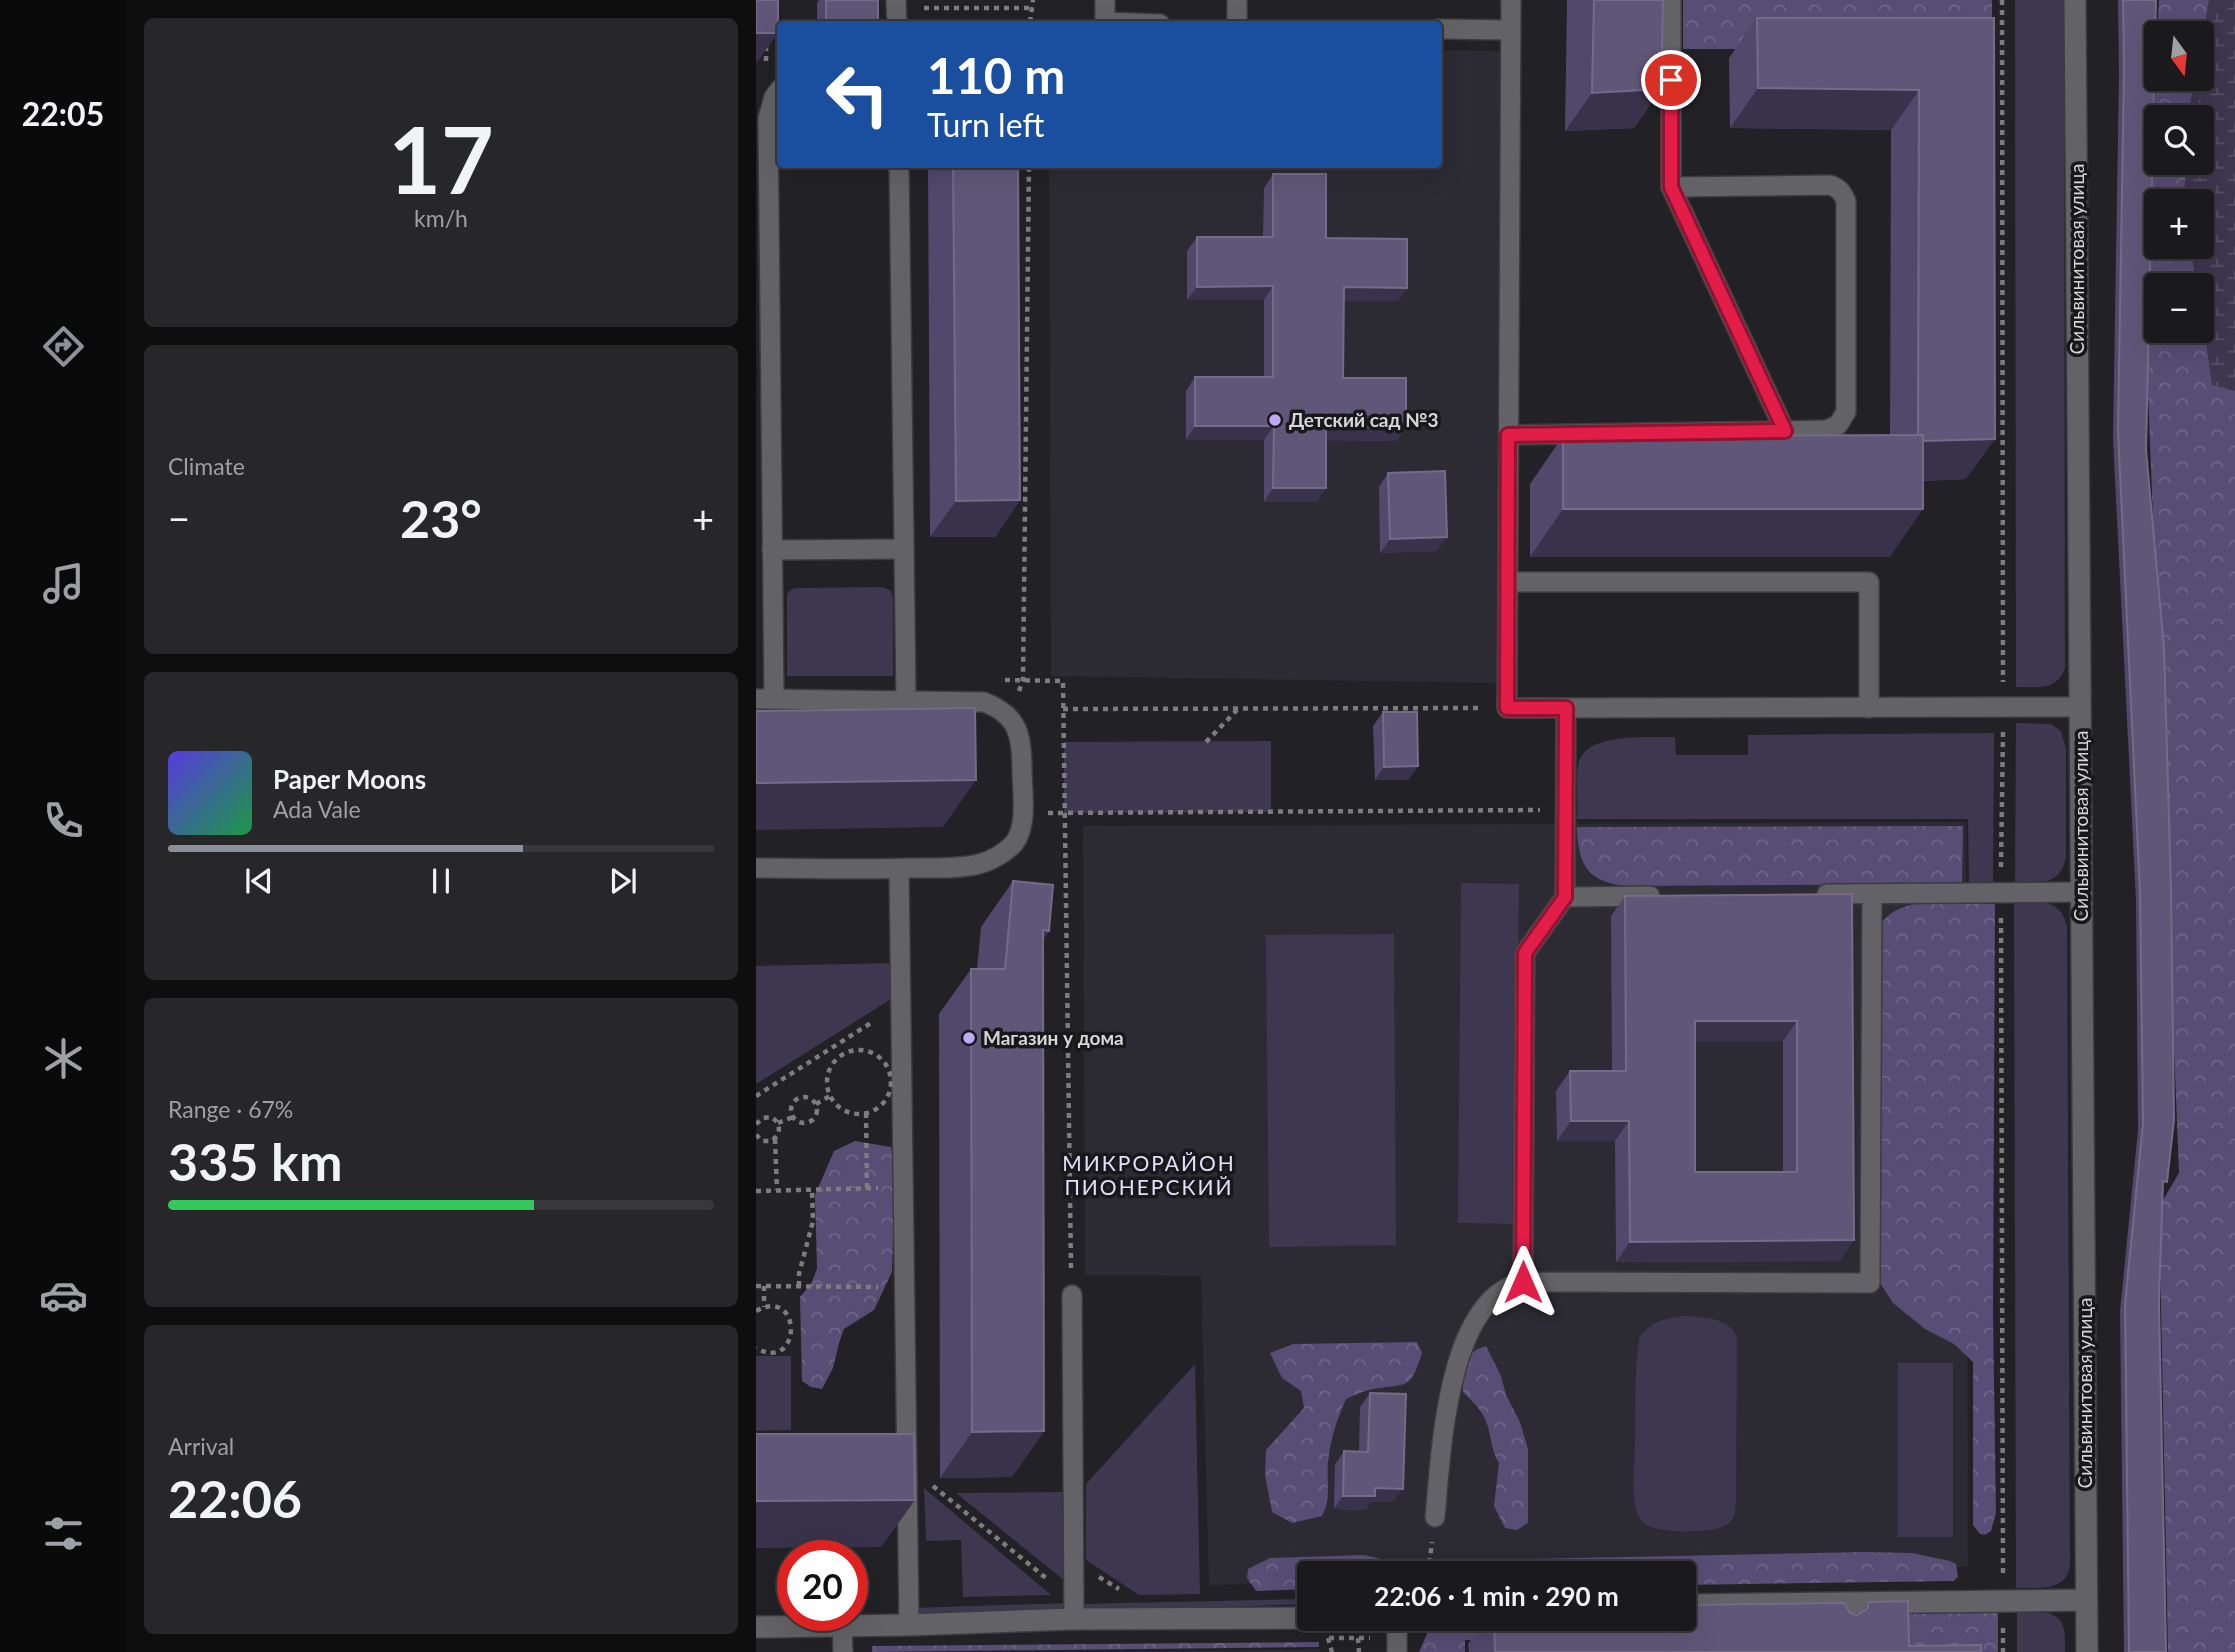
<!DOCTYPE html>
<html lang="en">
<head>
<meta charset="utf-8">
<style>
  :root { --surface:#1a191c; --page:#272629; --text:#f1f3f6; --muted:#9fa0a3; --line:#38383b; --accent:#8c9099 }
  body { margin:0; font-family:Lato,sans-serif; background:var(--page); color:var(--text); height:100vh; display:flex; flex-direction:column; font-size:26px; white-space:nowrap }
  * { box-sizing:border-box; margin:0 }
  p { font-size:23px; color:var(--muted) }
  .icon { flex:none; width:38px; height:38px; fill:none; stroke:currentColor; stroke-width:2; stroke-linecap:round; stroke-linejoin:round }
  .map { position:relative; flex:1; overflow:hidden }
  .sheet { display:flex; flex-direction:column; gap:18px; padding:18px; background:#0e0e0f; width:630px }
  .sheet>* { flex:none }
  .guide { position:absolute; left:21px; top:21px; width:665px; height:147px; border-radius:7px; box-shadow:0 7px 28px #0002,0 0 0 2px var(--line); background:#1a4fa0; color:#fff; overflow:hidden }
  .needle { width:46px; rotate:165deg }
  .buttons { position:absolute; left:1388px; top:21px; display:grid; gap:14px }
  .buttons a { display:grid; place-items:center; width:70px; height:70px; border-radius:7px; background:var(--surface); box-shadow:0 7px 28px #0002,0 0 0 2px var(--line); font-size:35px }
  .speed { position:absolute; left:21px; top:1540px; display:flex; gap:14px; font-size:35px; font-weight:700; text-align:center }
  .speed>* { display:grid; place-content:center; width:91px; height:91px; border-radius:50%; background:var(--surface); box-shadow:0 7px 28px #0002,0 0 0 2px var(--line); line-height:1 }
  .speed .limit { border:10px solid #d22; background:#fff; color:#111 }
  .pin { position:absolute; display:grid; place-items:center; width:60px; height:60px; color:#fff; margin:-30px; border:4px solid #fff; border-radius:50%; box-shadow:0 2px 7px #0007 }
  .me { position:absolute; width:77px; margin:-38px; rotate:0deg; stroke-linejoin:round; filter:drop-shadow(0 0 5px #0008) }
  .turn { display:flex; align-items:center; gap:24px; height:147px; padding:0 35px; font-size:32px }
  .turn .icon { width:91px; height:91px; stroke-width:2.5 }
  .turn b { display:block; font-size:49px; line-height:60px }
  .big { font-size:52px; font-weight:700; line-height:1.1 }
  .sheet .card { flex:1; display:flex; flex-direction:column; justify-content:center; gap:10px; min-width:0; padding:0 24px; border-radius:10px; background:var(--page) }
  .sheet .dial { align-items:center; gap:0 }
  .dial b { font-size:91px; line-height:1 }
  .song { display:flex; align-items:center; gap:21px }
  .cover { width:84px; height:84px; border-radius:10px; background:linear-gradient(135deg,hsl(250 70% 55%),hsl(140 70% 35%)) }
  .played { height:7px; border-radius:4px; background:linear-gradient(90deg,var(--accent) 65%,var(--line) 65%) }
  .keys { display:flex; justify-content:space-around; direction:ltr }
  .heat { display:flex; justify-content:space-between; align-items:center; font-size:38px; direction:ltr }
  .charge { height:10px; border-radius:5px; background:linear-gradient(90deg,#34c759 67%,var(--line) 0) }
  .trip { position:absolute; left:541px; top:1561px; width:399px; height:70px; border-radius:7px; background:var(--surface); box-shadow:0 7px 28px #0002,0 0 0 2px var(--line); font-weight:700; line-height:70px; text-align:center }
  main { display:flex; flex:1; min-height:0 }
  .tab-bar { display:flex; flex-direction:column; width:126px; justify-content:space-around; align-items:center; background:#0a0a0b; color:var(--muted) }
  .tab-bar .icon { width:49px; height:49px }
  .tab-bar .on { color:var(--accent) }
  .tab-bar b { font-size:32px; color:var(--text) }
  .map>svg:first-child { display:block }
  .built { fill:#2c2a33 }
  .green { fill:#3d3750 }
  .forest { fill:url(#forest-crowns); fill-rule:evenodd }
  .wetland { fill:url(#wetland-marsh) }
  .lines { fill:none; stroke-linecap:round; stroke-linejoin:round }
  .service-casing { stroke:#3c3b3e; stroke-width:22 }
  .minor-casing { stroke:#3c3b3e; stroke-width:24 }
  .tertiary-casing { stroke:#3c3b3e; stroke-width:24 }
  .path { stroke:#7d7c7f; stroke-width:4.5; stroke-dasharray:5 5; stroke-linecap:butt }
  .service { stroke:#636266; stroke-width:19 }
  .minor { stroke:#636266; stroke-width:21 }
  .tertiary { stroke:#636266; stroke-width:21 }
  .wall { fill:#52486c; fill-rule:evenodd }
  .shaded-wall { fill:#39324b }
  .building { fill:#605778; stroke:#736b87; stroke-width:2; fill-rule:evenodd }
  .route-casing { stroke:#92132f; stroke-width:18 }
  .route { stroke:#e11d48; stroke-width:12 }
  .poi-dot { fill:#bda9f5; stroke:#18181b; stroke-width:2.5 }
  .labels { text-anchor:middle; stroke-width:7; stroke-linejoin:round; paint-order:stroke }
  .street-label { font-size:19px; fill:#d6d6d8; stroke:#18181b }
  .poi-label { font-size:19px; font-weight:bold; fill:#d6d6d8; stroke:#18181b; text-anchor:start }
  .neighbourhood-label { font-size:21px; letter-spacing:2px; fill:#e4defb; stroke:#18181b }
</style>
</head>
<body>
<main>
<nav class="tab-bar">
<b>22:05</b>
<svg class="icon on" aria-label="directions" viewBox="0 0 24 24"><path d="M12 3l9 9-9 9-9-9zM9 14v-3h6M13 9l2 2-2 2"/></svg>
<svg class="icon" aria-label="music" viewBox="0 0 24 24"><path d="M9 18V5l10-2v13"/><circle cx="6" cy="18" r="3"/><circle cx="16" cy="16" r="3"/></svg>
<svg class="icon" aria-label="phone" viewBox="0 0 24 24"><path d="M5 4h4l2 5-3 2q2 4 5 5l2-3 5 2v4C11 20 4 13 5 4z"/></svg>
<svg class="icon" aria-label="climate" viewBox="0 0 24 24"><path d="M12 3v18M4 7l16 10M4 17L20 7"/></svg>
<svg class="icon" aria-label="car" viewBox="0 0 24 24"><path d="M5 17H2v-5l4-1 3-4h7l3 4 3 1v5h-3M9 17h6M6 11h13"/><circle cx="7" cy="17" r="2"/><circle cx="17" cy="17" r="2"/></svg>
<svg class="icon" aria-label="filters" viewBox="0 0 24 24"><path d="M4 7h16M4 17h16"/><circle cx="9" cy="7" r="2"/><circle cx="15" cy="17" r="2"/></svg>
</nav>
<section class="sheet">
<div class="card dial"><b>17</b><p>km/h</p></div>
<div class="card"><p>Climate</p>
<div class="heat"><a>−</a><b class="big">23°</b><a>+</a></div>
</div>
<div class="card">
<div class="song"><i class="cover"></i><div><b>Paper Moons</b><p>Ada Vale</p></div></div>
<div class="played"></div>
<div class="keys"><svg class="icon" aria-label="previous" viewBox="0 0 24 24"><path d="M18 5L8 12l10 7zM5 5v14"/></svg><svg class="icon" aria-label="pause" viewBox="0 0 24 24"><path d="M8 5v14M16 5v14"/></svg><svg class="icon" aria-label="next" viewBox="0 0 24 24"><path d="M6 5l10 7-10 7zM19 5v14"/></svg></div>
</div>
<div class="card"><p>Range · 67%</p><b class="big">335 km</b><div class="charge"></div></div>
<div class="card"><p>Arrival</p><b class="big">22:06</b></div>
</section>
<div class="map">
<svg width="1479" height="1652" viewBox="0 0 1479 1652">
  <defs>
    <pattern id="forest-crowns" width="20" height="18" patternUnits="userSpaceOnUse" patternTransform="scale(1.75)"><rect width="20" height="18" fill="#584d75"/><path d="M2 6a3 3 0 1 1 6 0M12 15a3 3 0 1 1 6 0" fill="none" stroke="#6f6688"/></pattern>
    <pattern id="wetland-marsh" width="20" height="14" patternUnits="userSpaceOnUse" patternTransform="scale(1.75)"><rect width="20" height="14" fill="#3d3750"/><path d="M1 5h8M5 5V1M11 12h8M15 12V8" fill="none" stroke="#585368"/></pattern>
  </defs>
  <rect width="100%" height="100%" fill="#222125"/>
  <!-- built -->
  <g class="built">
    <polygon points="683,50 746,51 744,683 295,676 293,165 682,164"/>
    <polygon points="1210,822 1212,1567 928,1574 553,1573 553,1583 453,1585 445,1276 329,1275 327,826"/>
    <polygon points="564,1649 564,1652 393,1652"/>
  </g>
  <!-- green -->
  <g class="green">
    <path d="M1259 0H1308L1309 668C1301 691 1281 687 1260 687Z"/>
    <polygon points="127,587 135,591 137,599 137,676 31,676 31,595 34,590 40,588"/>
    <path d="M1260 723 1295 724 1305 731 1310 749V857C1304 887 1283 882 1259 882Z"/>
    <path d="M1238 733 1237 884H1213L1212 819H821C822 802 820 782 822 765 828 731 893 738 919 737L920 755H992V735Z"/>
    <polygon points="515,741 515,812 308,813 308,742"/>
    <polygon points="705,883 763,884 760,1224 702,1223"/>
    <path d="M1258 902C1283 903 1303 896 1311 926L1314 1566C1310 1593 1280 1587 1260 1588Z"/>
    <polygon points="638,934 640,1245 513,1247 510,935"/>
    <polygon points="139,963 140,996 0,1084 0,966"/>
    <path d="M928 1316C947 1318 976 1316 981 1340L980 1500C979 1507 980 1515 975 1521 964 1535 908 1533 892 1526 888 1524 884 1520 882 1515 874 1495 879 1467 879 1446 880 1410 878 1373 883 1338 895 1321 907 1319 928 1316Z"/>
    <polygon points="0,1356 35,1356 35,1430 0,1431"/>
    <rect x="1142" y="1363" width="55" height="174"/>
    <polygon points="439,1364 444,1594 383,1595 330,1560 330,1484"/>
    <polygon points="168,1488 295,1595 207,1597 205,1540 170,1541"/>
    <polygon points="306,1492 309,1581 200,1493"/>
    <polygon points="553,1599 553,1604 323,1612 323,1604"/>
    <polygon points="312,1603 312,1612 158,1616 158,1608"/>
    <path d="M1285 1611C1311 1616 1309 1630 1309 1652H1261V1612Z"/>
  </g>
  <!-- forest -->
  <g class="forest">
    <rect x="927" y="0" width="309" height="49"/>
    <path d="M1403 0H1479V1652H1412L1403 1207 1423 1173 1390 342 1400 72V79H1446V33H1401ZM1400 117H1446V163H1400ZM1400 201H1446V247H1400ZM1400 285H1446V331H1400Z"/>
    <path d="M1207 826 1206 884 871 886C831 882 822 865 821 827Z"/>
    <path d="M1163 903 1239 904 1237 1316 1240 1513 1235 1531 1229 1535 1224 1534 1217 1525V1362L1198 1344 1169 1329 1137 1303 1124 1283 1122 927C1134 911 1144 907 1163 903Z"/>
    <polygon points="99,1141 135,1147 139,1167 136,1272 118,1310 88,1329 83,1343 77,1368 66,1389 55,1387 46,1381 44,1297 55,1284 61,1269 59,1195 78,1151"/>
    <path d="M661 1342 666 1353C654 1391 652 1383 617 1389 608 1391 598 1395 590 1399 580 1422 575 1437 572 1462 570 1481 576 1499 566 1516L536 1523 516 1512 509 1475 510 1450 548 1408 545 1391 526 1378 514 1353 537 1344Z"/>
    <path d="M730 1346 745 1376 750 1395 764 1422 772 1449V1523L761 1530 749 1528 738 1506 743 1463C734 1449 736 1434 729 1419 724 1408 715 1400 707 1392 706 1370 705 1353 730 1346Z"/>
    <polygon points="1108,1552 1156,1553 1194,1561 1200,1564 1202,1577 1197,1581 928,1585 928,1573 681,1573 685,1564 772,1559"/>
    <polygon points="608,1555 638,1562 648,1573 553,1573 553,1589 500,1591 491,1578 492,1569 514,1558"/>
    <polygon points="1242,1607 1242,1652 1130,1652 1083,1610"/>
    <polygon points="699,1619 928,1619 1069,1633 709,1640 709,1652 663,1652 673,1629"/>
    <polygon points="563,1642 563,1647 116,1652 116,1646"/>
  </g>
  <!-- wetland -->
  <polygon class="wetland" points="1453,0 1479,0 1479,391 1456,385 1446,313 1446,285 1441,285 1434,247 1446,247 1446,201 1428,201 1430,163 1446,163 1446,117 1432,117 1438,79 1446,79 1446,40"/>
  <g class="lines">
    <defs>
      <g id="service">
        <polyline points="140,0 141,24"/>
        <polyline points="349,0 349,22 404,24"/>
        <polyline points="755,0 751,708 1324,707"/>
        <polyline points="915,0 915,187 1029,431"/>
        <polyline points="481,24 481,0"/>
        <polyline points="682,29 754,30"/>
        <polyline points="143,164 150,699"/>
        <path d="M753 435 1029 431 1070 430 1082 425 1090 412V201C1086 192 1083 188 1074 185L915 187"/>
        <polyline points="16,550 148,549"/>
        <polyline points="752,582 1113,582 1113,708"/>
        <path d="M0 699 228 702C262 715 266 735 266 769 266 791 272 823 259 842 251 852 235 861 223 864 203 869 180 868 160 868 106 870 53 868 0 868"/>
        <polyline points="18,699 12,118 18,97 24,89"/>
        <polyline points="810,708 809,897 769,953 767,1282 1114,1283 1116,894"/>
        <polyline points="143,869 153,1625"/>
        <polyline points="1071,894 1326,892"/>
        <polyline points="809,897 894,896"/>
        <polyline points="316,1295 318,1619"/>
        <path d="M679 1517C685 1456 690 1298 767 1282"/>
        <polyline points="641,1619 641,1652"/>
        <polyline points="86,1626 87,1652"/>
      </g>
      <g id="minor">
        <polyline points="928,1605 1330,1600"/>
        <polyline points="0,1627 153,1625 318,1619 553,1618"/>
      </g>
      <polyline id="tertiary" points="1319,0 1331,1652"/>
    </defs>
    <!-- service casing -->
    <use href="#service" class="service-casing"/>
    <!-- minor casing -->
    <use href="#minor" class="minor-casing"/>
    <!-- tertiary casing -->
    <use href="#tertiary" class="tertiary-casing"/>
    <!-- path -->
    <g class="path">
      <polyline points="1246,0 1247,682"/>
      <polyline points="168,8 275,8"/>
      <polyline points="18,17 29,24"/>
      <polyline points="274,22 277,0"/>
      <polyline points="274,24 274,22 324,22"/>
      <polyline points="10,46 10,66"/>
      <polyline points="249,680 307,681 315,1269"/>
      <polyline points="263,691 267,680 273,164"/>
      <polyline points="307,709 726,708"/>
      <polyline points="450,742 481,710"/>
      <polyline points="292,813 784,810"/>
      <polyline points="1245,867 1247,732"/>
      <polyline points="1245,918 1247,1574"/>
      <circle cx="103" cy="1082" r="32"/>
      <polyline points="0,1096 118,1021"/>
      <circle cx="48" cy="1110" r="13"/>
      <polyline points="60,1104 74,1096"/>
      <polyline points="110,1113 111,1188"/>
      <polyline points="22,1123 37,1117"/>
      <path d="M0 1124 7 1118 15 1117C26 1123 25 1135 15 1141H7L0 1135"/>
      <polyline points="19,1139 21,1190"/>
      <polyline points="0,1191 122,1188"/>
      <polyline points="0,1286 122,1287"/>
      <polyline points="8,1286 8,1307"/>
      <polyline points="43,1286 43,1274 57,1221 56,1190"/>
      <path d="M0 1311C47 1285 46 1374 0 1348"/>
      <polyline points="177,1486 290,1578"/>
      <polyline points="672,1573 676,1542"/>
      <polyline points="343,1577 363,1589"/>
      <polyline points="1247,1628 1247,1652"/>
      <polyline points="572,1638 576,1652"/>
      <polyline points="573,1638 614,1638"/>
      <polyline points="602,1638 603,1652"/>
    </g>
    <!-- service -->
    <use href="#service" class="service"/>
    <!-- minor -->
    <use href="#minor" class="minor"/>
    <!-- tertiary -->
    <use href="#tertiary" class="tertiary"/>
  </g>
  <!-- wall -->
  <g class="wall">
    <polygon points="63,0 122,0 121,24 61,24 61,3"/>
    <polygon points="811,0 907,0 905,89 878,128 809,131"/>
    <polygon points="1362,0 1400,0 1390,450 1407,1189 1403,1302 1410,1652 1368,1652 1364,1311 1382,1130 1380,900 1357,438 1363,75"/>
    <polygon points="1001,18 1238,18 1210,479 1167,481 1134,557 774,557 774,484 807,436 1134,435 1135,130 974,128 973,58"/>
    <polygon points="172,164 262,164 264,500 239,537 174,537"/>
    <polygon points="517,174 570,238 642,301 587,301 587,378 650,427 640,441 570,440 570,488 561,502 508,502 508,440 430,440 430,391 439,377 508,377 508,300 431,300 431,251 441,237 507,237 508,188"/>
    <polygon points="632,473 681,551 624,553 623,487"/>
    <polygon points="627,712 662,766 652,780 619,780 617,726"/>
    <polygon points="257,881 293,931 287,940 288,1431 256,1477 184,1478 183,1014 215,969 221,969 225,927"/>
    <path d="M1096 894 1084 1261 860 1262 859 1141H801L800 1091 814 1071H856L855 916 869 896ZM939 1041H1027V1172H939Z"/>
    <polygon points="614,1393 637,1502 615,1502 609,1510 578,1509 579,1465 588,1451 603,1452 604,1407"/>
    <polygon points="1113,1602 1153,1646 1225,1652 713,1652 712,1644 730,1619 928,1619 1094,1613 1101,1615 1106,1612"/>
  </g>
  <!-- shaded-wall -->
  <g class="shaded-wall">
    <polygon points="0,33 22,33 0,64"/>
    <polygon points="1002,88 1163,90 1135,130 974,128"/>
    <polygon points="905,89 878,128 809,131 836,93"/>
    <polygon points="517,286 508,300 431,300 441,287"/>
    <polygon points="588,287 651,288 642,301 578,301"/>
    <polygon points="439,426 518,426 508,440 430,440"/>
    <polygon points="570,427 650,427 640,441 561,440"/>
    <polygon points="1239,439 1210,479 1133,482 1162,441"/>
    <polygon points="517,488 570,488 561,502 508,502"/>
    <polygon points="264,500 239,537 174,537 200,501"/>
    <polygon points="807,509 1167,509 1134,557 774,557"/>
    <polygon points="691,537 681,551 624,553 634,539"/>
    <polygon points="662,766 652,780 619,780 628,767"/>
    <polygon points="220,780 187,827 0,830 0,783"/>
    <polygon points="287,930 293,931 261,977"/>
    <polygon points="939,1021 1041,1021 1027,1041 925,1041"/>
    <polygon points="815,1121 873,1121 859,1141 801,1141"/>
    <polygon points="1098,1240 1084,1261 860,1262 874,1242"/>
    <polygon points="288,1431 256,1477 184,1478 216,1432"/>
    <polygon points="619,1488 647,1489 637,1502 615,1502 609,1510 578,1509 587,1496"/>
    <polygon points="159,1500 125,1547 0,1548 0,1501"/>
  </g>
  <!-- building -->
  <g class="building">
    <rect x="0" y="0" width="22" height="33"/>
    <rect x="70" y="0" width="52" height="24"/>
    <polygon points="838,0 907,0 905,89 836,93"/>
    <polygon points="1367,0 1400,0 1390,450 1408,648 1415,889 1418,1120 1411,1182 1407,1181 1403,1302 1410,1652 1373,1652 1369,1304 1387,1123 1384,893 1362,431 1368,68"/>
    <polygon points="1001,18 1238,18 1239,439 1167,441 1167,435 1162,435 1163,90 1002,88"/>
    <polygon points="197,164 262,164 264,500 200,501"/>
    <polygon points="517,174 570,174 570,238 651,239 651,288 588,287 587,378 650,378 650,427 570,427 570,488 517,488 518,426 439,426 439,377 517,377 517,286 441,287 441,237 517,237"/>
    <polygon points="1167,435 1167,509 807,509 807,436"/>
    <polygon points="689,471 691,537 634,539 632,473"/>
    <polygon points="219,708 220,780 0,783 0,711"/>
    <polygon points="627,712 661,712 662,766 628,767"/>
    <polygon points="257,881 297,885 293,931 287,930 288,1431 216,1432 215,969 249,969"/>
    <path d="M1096 894 1098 1240 874 1242 873 1121H815L814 1071H870L869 896ZM939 1021H1041V1172H939Z"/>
    <polygon points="614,1393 650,1394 647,1489 619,1488 619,1496 587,1496 588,1451 612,1452"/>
    <polygon points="0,1434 158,1434 159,1500 0,1501"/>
    <polygon points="1152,1601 1153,1646 1225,1645 1225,1652 739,1652 738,1619 928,1619 928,1605 1088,1603 1094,1613 1101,1615 1111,1609 1113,1602"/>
  </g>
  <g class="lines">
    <defs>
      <polyline id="route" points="767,1282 769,953 809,897 810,708 751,708 752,435 1029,431 915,187 915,80"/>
    </defs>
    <!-- route casing -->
    <use href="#route" class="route-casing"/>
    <!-- route -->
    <use href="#route" class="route"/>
  </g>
  <!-- markers -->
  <g class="poi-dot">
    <circle cx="519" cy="420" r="7"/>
    <circle cx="213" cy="1038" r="7"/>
  </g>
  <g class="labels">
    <!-- street labels -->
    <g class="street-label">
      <text transform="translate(1321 259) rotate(-90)" y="7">Сильвинитовая улица</text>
      <text transform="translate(1325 826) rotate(-90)" y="7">Сильвинитовая улица</text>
      <text transform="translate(1329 1393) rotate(-90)" y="7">Сильвинитовая улица</text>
    </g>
    <!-- poi labels -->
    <g class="poi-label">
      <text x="533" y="427">Детский сад №3</text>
      <text x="227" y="1045">Магазин у дома</text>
    </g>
    <!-- neighbourhood labels -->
    <g class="neighbourhood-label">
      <text x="393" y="1171">МИКРОРАЙОН<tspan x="393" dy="24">ПИОНЕРСКИЙ</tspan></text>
    </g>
  </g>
</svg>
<div class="buttons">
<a><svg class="needle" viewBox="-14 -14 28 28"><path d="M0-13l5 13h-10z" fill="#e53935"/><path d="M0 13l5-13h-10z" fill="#9fa0a3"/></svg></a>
<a><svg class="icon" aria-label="search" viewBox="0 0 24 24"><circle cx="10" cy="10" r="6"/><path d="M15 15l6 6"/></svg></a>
<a>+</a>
<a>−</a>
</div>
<div class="speed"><div class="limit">20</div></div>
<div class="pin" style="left:915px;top:80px;background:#d93025"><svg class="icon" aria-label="arrive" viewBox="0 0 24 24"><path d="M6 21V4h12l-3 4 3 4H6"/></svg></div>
<svg class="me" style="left:767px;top:1282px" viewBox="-20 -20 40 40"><path d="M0-17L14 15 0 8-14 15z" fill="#e11d48" stroke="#fff" stroke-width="4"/></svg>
<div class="trip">22:06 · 1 min · 290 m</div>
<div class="guide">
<div class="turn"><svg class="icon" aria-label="left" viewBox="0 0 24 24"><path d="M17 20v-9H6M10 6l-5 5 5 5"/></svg><div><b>110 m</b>Turn left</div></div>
</div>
</div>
</main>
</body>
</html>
